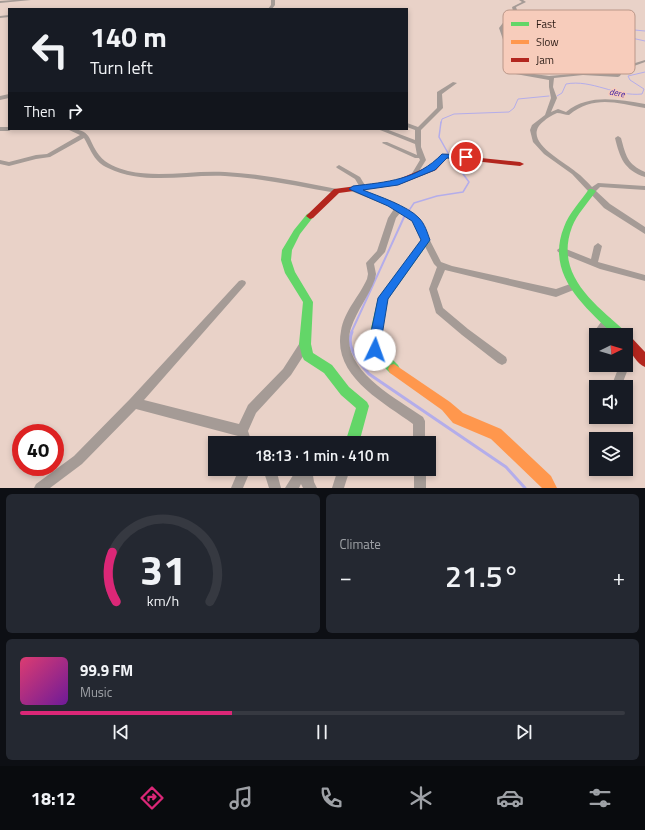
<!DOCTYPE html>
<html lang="en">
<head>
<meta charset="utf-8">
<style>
  :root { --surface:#171b24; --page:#242831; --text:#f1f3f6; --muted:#9ea1a6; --line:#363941; --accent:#db2777 }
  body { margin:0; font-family:"Titillium Web",sans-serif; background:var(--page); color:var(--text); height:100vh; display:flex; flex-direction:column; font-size:15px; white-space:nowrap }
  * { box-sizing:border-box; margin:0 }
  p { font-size:13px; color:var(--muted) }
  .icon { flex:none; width:22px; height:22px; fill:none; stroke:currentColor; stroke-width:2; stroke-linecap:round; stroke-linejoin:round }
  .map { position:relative; height:488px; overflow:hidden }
  .details { display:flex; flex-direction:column; gap:6px; padding:6px; background:#0d0f14; flex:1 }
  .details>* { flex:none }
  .hud { position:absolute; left:8px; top:8px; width:400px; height:122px; border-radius:0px; box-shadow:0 2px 6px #0003; background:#171b24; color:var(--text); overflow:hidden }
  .needle { width:26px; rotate:85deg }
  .controls { position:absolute; left:589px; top:328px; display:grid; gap:8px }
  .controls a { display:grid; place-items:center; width:44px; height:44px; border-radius:0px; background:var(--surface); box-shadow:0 2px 6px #0003; font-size:20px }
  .speed { position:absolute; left:12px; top:424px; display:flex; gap:8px; font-size:20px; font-weight:700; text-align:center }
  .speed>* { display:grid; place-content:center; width:52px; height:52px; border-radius:50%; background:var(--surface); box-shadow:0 2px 6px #0003; line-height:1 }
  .speed .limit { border:6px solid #d22; background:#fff; color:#111 }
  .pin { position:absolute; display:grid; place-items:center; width:34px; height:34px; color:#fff; margin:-17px; border:2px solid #fff; border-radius:50%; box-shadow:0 1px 4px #0007 }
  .me { position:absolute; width:44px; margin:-22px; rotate:3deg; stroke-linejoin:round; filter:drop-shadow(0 0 3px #0008) }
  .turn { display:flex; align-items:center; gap:14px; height:84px; padding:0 16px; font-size:18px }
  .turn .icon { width:52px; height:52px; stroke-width:2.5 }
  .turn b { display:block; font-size:28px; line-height:34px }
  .then { display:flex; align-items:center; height:38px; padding:0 16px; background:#0003; gap:8px; font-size:15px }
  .big { font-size:30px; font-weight:600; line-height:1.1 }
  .details .widget { flex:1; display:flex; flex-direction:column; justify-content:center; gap:6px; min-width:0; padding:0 14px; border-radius:6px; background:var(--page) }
  .details .dial { align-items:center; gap:0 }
  .dial svg { height:104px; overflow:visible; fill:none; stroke:var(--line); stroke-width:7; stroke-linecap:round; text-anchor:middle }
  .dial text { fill:var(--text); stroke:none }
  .song { display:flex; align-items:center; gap:12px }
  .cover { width:48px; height:48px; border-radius:6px; background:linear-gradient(135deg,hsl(340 70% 55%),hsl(280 70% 35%)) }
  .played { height:4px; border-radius:2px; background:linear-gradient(90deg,var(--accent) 35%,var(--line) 35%) }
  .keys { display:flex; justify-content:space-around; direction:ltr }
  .heat { display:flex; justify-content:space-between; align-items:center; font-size:22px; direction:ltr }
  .details .tiles { flex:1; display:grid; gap:6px; grid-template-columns:1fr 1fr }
  .widget:last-child { grid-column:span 2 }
  .trip { position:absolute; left:208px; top:436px; width:228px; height:40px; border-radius:0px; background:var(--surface); box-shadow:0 2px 6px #0003; font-weight:600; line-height:40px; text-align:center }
  .dock { display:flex; height:64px; justify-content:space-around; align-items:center; background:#090b0e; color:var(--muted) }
  .dock .icon { width:28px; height:28px }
  .dock .on { color:var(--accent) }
  .dock b { font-size:18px; color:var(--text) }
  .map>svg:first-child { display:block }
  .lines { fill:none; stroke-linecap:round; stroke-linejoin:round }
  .stream-far3 { stroke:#b4adea; stroke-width:1 }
  .stream-far2 { stroke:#b4adea; stroke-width:1.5 }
  .stream-far1 { stroke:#b4adea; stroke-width:2 }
  .stream { stroke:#b4adea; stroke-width:3 }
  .street { fill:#a59b96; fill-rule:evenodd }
  .fast { fill:#63d668; fill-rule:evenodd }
  .slow { fill:#ff974d; fill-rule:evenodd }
  .jam { fill:#b3261e; fill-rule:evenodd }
  .route { fill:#1a73e8; stroke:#114b97 }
  .labels { text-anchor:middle; stroke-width:3; stroke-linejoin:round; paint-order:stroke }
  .far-water-label { font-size:9px; font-style:italic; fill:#3c1ea3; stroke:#f7ccbb }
  .key { fill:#f7ccbb; stroke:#ba9789; stroke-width:1 }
  .key-label { font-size:11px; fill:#2b1b15 }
</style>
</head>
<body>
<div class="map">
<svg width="645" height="488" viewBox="0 0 645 488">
  <rect width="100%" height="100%" fill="#e9d2c8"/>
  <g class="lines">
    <!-- stream-far3 -->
    <g class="stream-far3">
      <polyline points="645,31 624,29 620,32 627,37 645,41"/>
      <path d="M557 96 562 93 566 84C592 79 616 97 642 94L644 89 630 80 628 76 645 72"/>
      <polyline points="441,123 442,119 454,114 509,112 514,108 518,99 549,96"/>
    </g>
    <!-- stream-far2 -->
    <g class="stream-far2">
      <polyline points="441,122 439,137 448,153"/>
      <polyline points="408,212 414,203 437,196 463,192 469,182 452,159"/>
    </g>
    <!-- stream-far1 -->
    <polyline class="stream-far1" points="351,333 405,215"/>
    <!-- stream -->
    <path class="stream" d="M352 332C345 347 360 364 369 374L506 467 525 488"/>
    <!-- street -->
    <g class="street">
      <polygon points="14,0 31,0 0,3 0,1"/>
      <polygon points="271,0 275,0 275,5 272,9 268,9 271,5"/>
      <path d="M519 0H523L526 2 516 7 517 10 531 14 545 23 546 33 542 38 506 39 512 55 510 70 512 71 549 76 583 73 614 74 596 63 589 52 596 41 592 23 594 22 596 23 600 41 593 52 600 61 617 72 619 68 645 60V62L623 70 620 76 618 77 583 75 554 78 553 87 557 98 551 112 558 109 566 112C590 93 618 100 645 104V108C616 103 594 95 569 115 565 115 561 113 557 113 552 115 547 118 544 121 519 140 564 161 576 172 582 176 587 182 592 187L598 183 645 186V190L600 187 596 191 610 204 645 227V234L604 208 572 174 544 154 533 142 530 130 532 125 545 115 551 98 549 87V80L510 73 506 71 507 51 499 28 509 15 515 12 513 11 512 7 522 2ZM518 14 525 21 528 20 522 14 529 16 542 24V33L541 36 505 37 503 28 511 17Z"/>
      <polygon points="188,8 199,9 186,9"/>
      <polygon points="9,15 9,17 0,18 0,16"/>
      <polygon points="453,82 457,83 442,94 443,108 421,130 421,147 426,160 416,176 412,176 411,175 420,160 419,158 415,158 382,143 383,142 387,142 417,155 415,144 380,130 386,129 415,140 415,130 407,127 407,123 418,127 437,108 437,92"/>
      <polygon points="9,94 9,98 0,100 0,96"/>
      <polygon points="0,127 9,127 9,129 12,129 9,131 0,131"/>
      <path d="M67 129C93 129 87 139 99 155 106 164 117 168 128 171 160 178 193 170 225 172 263 174 300 182 337 189L340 191 337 193C300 187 263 178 225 176 187 174 145 186 108 168 94 162 91 150 84 138L50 157 36 159 9 166 0 164V160L9 162 36 155 47 154 80 135Z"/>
      <path d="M618 136 621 138C626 156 627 164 645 172V177C624 170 620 158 615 138Z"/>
      <polygon points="339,165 360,177 366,187 365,189 361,189 355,179 337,168 336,167"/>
      <path d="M351 187H355L394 202 418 217 441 262 452 266 556 289 573 283 576 285 577 287 576 289 556 297 445 270 437 289 443 308 468 329 506 357 507 360 506 363 502 365 498 363 462 335 436 313 429 289 437 267 434 264 412 221 400 213 396 218 385 252 374 264 376 274 375 279C369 296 357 310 351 328 338 369 396 398 423 417L425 421V443H413V424C383 402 332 376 341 331 344 311 359 297 367 279L368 274 366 263 377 251 388 218 394 209 388 206 351 191 350 189Z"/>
      <polygon points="598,243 602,246 598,262 645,275 645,281 600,269 558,252 557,250 561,247 591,259 594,246"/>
      <polygon points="242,280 245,281 246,283 245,285 144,400 239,424 248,405 283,369 301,341 305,340 309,341 310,344 309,347 291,375 256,413 248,431 252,443 240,443 238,436 136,409 82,464 50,488 34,488 36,484 74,456 130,399 239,281"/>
      <polygon points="607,317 610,318 612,321 606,329 610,335 600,335 596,329 604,318"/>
      <polygon points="626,364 628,369 621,387 611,387 618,369 616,365"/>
      <polygon points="239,469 251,469 243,488 231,488"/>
      <polygon points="263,469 276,469 281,488 269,488"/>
      <polygon points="297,469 312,469 314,482 317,488 303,488 301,484 299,488 285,488"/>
      <polygon points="338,469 350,469 344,488 332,488"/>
      <rect x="414" y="469" width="12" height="19"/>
    </g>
    <!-- fast -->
    <g class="fast">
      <path d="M589 189H592L596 191C588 203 577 214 572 227 554 275 595 304 626 332L627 335 626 338V335H614C584 306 545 274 564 227 569 213 581 201 589 189Z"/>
      <polygon points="310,213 314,216 300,234 292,250 291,260 295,272 313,302 311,344 313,353 332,365 349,387 367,402 369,406 359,443 345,443 356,408 341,395 324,373 304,360 302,356 299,344 303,302 285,273 281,260 282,250 294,230 307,214"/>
      <polygon points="426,237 430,240 429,242 388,299 381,337 381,348 398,365 400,369 398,373 394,374 390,373 371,354 369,350 369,337 378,298 423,238"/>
    </g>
    <!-- slow -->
    <polygon class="slow" points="394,364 450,402 463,413 501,429 551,476 557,488 542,488 491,439 453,423 442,410 390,373 388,369 390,365"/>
    <!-- jam -->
    <g class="jam">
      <polygon points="442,154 520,162 524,164 520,166 447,158 436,170 398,185 339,193 313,218 310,219 306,216 334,189 394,181 430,166"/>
      <path d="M626 334 630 336 645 352V367C637 364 632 353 626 346V335H624Z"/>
    </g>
  </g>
  <!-- route -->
  <path class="route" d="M442 154 466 155 470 157 466 159 447 158 435 170 398 185 363 190C378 196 408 206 419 218 425 224 427 232 430 240L388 299 379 354 375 356 371 354 370 337 378 298 421 240 412 221 388 206 349 189 353 186C387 182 417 180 442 154Z"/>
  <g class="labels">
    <!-- far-water labels -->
    <g class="far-water-label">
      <text transform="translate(617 93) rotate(11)" y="3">dere</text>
    </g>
  </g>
  <!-- legend -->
  <rect x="503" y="10" width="132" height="64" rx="6" class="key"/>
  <rect x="511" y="22" width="18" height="4" fill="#63d668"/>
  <rect x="511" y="40" width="18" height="4" fill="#ff974d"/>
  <rect x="511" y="58" width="18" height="4" fill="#b3261e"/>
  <g class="key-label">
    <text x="536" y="28">Fast</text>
    <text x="536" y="46">Slow</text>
    <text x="536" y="64">Jam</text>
  </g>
</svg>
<div class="controls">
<a><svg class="needle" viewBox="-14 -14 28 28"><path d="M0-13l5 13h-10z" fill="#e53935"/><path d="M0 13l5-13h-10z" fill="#9ea1a6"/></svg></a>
<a><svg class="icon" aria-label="sound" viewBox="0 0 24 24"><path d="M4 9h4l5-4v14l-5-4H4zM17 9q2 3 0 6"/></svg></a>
<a><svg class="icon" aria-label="layers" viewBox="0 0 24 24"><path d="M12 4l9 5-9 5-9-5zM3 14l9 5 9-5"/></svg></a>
</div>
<div class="speed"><div class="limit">40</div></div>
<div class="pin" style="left:466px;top:157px;background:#d93025"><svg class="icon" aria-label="arrive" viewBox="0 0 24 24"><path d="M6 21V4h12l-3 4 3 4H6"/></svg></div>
<svg class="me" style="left:375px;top:350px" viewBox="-20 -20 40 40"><circle r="19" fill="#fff"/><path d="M0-13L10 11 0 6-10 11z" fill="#1a73e8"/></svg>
<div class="trip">18:13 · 1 min · 410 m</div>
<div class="hud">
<div class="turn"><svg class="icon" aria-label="left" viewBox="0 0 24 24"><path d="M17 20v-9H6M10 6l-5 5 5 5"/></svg><div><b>140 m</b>Turn left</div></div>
<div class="then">Then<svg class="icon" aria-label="right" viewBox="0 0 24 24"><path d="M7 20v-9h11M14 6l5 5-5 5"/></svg></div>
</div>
</div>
<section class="details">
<div class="tiles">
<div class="widget dial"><svg viewBox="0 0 100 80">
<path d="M14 69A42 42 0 1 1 86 69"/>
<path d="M14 69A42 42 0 0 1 11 31" stroke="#db2777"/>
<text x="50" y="56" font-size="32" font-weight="700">31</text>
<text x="50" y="72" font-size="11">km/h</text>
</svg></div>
<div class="widget"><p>Climate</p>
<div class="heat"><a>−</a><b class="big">21.5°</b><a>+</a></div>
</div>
<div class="widget">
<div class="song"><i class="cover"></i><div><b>99.9 FM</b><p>Music</p></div></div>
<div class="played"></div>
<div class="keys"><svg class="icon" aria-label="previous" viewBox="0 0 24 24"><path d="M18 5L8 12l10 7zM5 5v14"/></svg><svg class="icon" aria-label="pause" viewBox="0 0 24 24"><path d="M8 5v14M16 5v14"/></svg><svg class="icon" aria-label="next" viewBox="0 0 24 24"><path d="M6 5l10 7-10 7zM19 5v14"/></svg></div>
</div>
</div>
</section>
<nav class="dock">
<b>18:12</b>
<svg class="icon on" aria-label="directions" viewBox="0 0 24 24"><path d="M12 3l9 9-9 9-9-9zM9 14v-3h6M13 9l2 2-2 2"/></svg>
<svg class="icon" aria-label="music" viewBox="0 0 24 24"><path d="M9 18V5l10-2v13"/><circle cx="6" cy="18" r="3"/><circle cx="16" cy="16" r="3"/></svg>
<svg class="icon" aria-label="phone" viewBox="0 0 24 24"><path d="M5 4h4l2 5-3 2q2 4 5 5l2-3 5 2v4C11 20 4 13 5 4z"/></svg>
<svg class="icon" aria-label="climate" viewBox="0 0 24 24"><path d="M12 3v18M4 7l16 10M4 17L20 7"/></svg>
<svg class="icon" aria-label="car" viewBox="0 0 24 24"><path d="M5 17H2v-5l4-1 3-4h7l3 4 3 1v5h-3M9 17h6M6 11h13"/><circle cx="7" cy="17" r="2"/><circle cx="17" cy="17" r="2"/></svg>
<svg class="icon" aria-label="filters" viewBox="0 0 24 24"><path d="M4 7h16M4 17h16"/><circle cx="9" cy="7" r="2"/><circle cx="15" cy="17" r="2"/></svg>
</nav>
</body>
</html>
